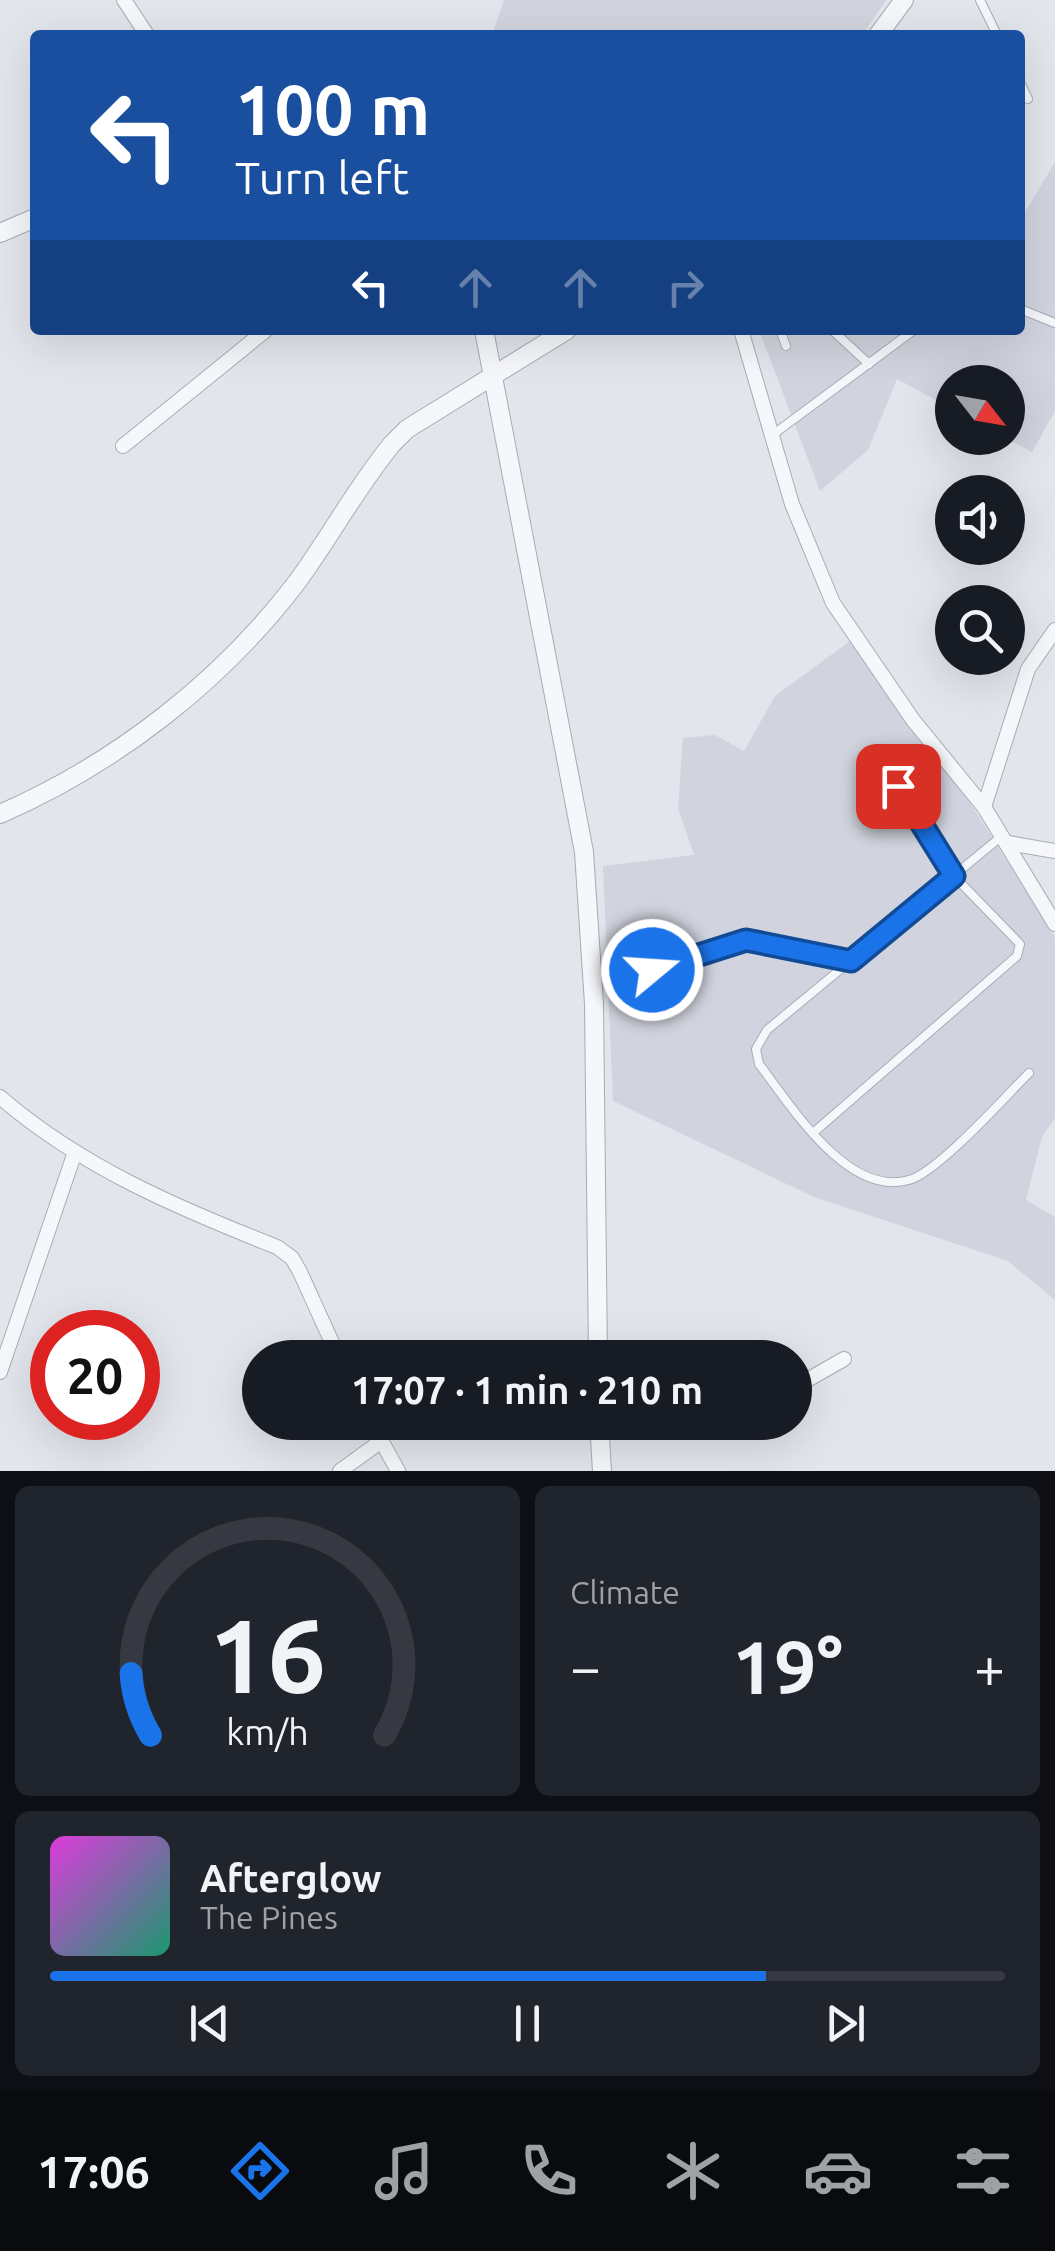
<!DOCTYPE html>
<html lang="en">
<head>
<meta charset="utf-8">
<style>
  :root { --surface:#171b24; --page:#20242c; --text:#f1f3f6; --muted:#9ea1a6; --line:#363941; --accent:#1a73e8 }
  body { margin:0; font-family:Ubuntu,sans-serif; background:var(--page); color:var(--text); height:100vh; display:flex; flex-direction:column; font-size:38px; white-space:nowrap }
  * { box-sizing:border-box; margin:0 }
  p { font-size:32px; color:var(--muted) }
  .icon { flex:none; width:55px; height:55px; fill:none; stroke:currentColor; stroke-width:2; stroke-linecap:round; stroke-linejoin:round }
  .map { position:relative; height:1471px; overflow:hidden }
  .sheet { display:flex; flex-direction:column; gap:15px; padding:15px; background:#0d0f14; flex:1 }
  .sheet>* { flex:none }
  .hud { position:absolute; left:30px; top:30px; width:995px; height:305px; border-radius:10px; box-shadow:0 10px 40px #0002; background:#1a4fa0; color:#fff; overflow:hidden }
  .needle { width:65px; rotate:121deg }
  .fabs { position:absolute; left:935px; top:365px; display:grid; gap:20px }
  .fabs a { display:grid; place-items:center; width:90px; height:90px; border-radius:50%; background:var(--surface); box-shadow:0 10px 40px #0002; font-size:50px }
  .speed { position:absolute; left:30px; top:1310px; display:flex; gap:20px; font-size:50px; font-weight:700; text-align:center }
  .speed>* { display:grid; place-content:center; width:130px; height:130px; border-radius:50%; background:var(--surface); box-shadow:0 10px 40px #0002; line-height:1 }
  .speed .limit { border:15px solid #d22; background:#fff; color:#111 }
  .pin { position:absolute; display:grid; place-items:center; width:85px; height:85px; color:#fff; margin:-42px; border-radius:20px; box-shadow:0 5px 15px #0006 }
  .me { position:absolute; width:110px; margin:-55px; rotate:72deg; stroke-linejoin:round; filter:drop-shadow(0 0 8px #0008) }
  .turn { display:flex; align-items:center; gap:35px; height:210px; padding:0 40px; font-size:45px }
  .turn .icon { width:130px; height:130px; stroke-width:2.5 }
  .turn b { display:block; font-size:70px; line-height:85px }
  .lanes { display:flex; align-items:center; height:95px; padding:0 40px; background:#0003; justify-content:center; gap:50px; direction:ltr }
  .lanes .off { opacity:.35 }
  .big { font-size:75px; font-weight:700; line-height:1.1 }
  .sheet .widget { flex:1; display:flex; flex-direction:column; justify-content:center; gap:15px; min-width:0; padding:0 35px; border-radius:15px; background:var(--page) }
  .sheet .dial { align-items:center; gap:0 }
  .dial svg { height:260px; overflow:visible; fill:none; stroke:var(--line); stroke-width:7; stroke-linecap:round; text-anchor:middle }
  .dial text { fill:var(--text); stroke:none }
  .song { display:flex; align-items:center; gap:30px }
  .cover { width:120px; height:120px; border-radius:15px; background:linear-gradient(135deg,hsl(300 70% 55%),hsl(160 70% 35%)) }
  .played { height:10px; border-radius:5px; background:linear-gradient(90deg,var(--accent) 75%,var(--line) 75%) }
  .keys { display:flex; justify-content:space-around; direction:ltr }
  .heat { display:flex; justify-content:space-between; align-items:center; font-size:55px; direction:ltr }
  .sheet .tiles { flex:1; display:grid; gap:15px; grid-template-columns:1fr 1fr }
  .widget:last-child { grid-column:span 2 }
  .trip { position:absolute; left:242px; top:1340px; width:570px; height:100px; border-radius:50px; background:var(--surface); box-shadow:0 10px 40px #0002; font-weight:700; line-height:100px; text-align:center }
  .tabs { display:flex; height:160px; justify-content:space-around; align-items:center; background:#090b0e; color:var(--muted) }
  .tabs .icon { width:70px; height:70px }
  .tabs .selected { color:var(--accent) }
  .tabs b { font-size:45px; color:var(--text) }
  .map>svg:first-child { display:block }
  .built { fill:#d1d4de }
  .lines { fill:none; stroke-linecap:round; stroke-linejoin:round }
  .service-casing { stroke:#a8abb7; stroke-width:10 }
  .minor-casing { stroke:#a8abb7; stroke-width:16 }
  .tertiary-casing { stroke:#a8abb7; stroke-width:20 }
  .service { stroke:#f6f7fa; stroke-width:8 }
  .minor { stroke:#f6f7fa; stroke-width:14 }
  .tertiary { stroke:#f6f7fa; stroke-width:18 }
  .route-casing { stroke:#114b97; stroke-width:25 }
  .route { stroke:#1a73e8; stroke-width:18 }
</style>
</head>
<body>
<div class="map">
<svg width="1055" height="1471" viewBox="0 0 1055 1471">
  <rect width="100%" height="100%" fill="#e3e5ec"/>
  <!-- built -->
  <g class="built">
    <polygon points="504,0 886,0 862,35 492,35"/>
    <polygon points="1055,162 1055,411 1032,452 1005,438 1008,382 952,382 952,409 897,379 868,450 820,491 759,330 1020,330 1020,214 1024,214"/>
    <polygon points="850,641 966,796 1055,937 1055,1118 1042,1137 1026,1200 1055,1217 1055,1300 1008,1261 814,1197 613,1101 603,866 694,855 678,808 683,738 715,735 744,751 775,696"/>
  </g>
  <g class="lines">
    <defs>
      <g id="service">
        <polyline points="980,0 997,35"/>
        <polyline points="1020,82 1028,99"/>
        <polyline points="1020,309 1055,323"/>
        <polyline points="780,330 786,346"/>
        <polyline points="832,330 869,364"/>
        <polyline points="771,436 914,330"/>
        <path d="M1003 835 767 1030 756 1049 759 1064C790 1104 847 1198 909 1180 938 1172 1005 1097 1029 1073"/>
        <polyline points="652,970 746,940 851,961"/>
        <polyline points="813,1133 1017,956 1020,944 954,876 879,756"/>
      </g>
      <g id="minor">
        <polyline points="124,0 147,35"/>
        <polyline points="741,330 792,504 833,603 913,720 984,807 1055,924"/>
        <polyline points="123,446 266,330"/>
        <polyline points="984,807 1028,669 1055,630"/>
        <polyline points="1008,843 1055,851"/>
        <path d="M0 1097C81 1167 178 1208 277 1247L292 1258 300 1272 339 1358"/>
        <polyline points="0,1372 75,1152"/>
        <polyline points="795,1387 844,1359"/>
        <polyline points="371,1422 398,1471"/>
        <polyline points="599,1428 640,1422"/>
        <polyline points="340,1471 380,1442"/>
      </g>
      <g id="tertiary">
        <polyline points="878,35 904,0"/>
        <polyline points="0,233 35,218"/>
        <polyline points="484,330 584,852 594,1004 598,1358"/>
        <path d="M0 814C115 764 221 682 297 582 330 537 356 488 392 444L407 429 567 330"/>
        <polyline points="599,1422 602,1471"/>
      </g>
    </defs>
    <!-- service casing -->
    <use href="#service" class="service-casing"/>
    <!-- minor casing -->
    <use href="#minor" class="minor-casing"/>
    <!-- tertiary casing -->
    <use href="#tertiary" class="tertiary-casing"/>
    <!-- service -->
    <use href="#service" class="service"/>
    <!-- minor -->
    <use href="#minor" class="minor"/>
    <!-- tertiary -->
    <use href="#tertiary" class="tertiary"/>
  </g>
  <g class="lines">
    <defs>
      <polyline id="route" points="652,970 746,940 851,961 954,876 898,786"/>
    </defs>
    <!-- route casing -->
    <use href="#route" class="route-casing"/>
    <!-- route -->
    <use href="#route" class="route"/>
  </g>
</svg>
<div class="fabs">
<a><svg class="needle" viewBox="-14 -14 28 28"><path d="M0-13l5 13h-10z" fill="#e53935"/><path d="M0 13l5-13h-10z" fill="#9ea1a6"/></svg></a>
<a><svg class="icon" aria-label="sound" viewBox="0 0 24 24"><path d="M4 9h4l5-4v14l-5-4H4zM17 9q2 3 0 6"/></svg></a>
<a><svg class="icon" aria-label="search" viewBox="0 0 24 24"><circle cx="10" cy="10" r="6"/><path d="M15 15l6 6"/></svg></a>
</div>
<div class="speed"><div class="limit">20</div></div>
<div class="pin" style="left:898px;top:786px;background:#d93025"><svg class="icon" aria-label="arrive" viewBox="0 0 24 24"><path d="M6 21V4h12l-3 4 3 4H6"/></svg></div>
<svg class="me" style="left:652px;top:970px" viewBox="-20 -20 40 40"><circle r="17" fill="#1a73e8" stroke="#fff" stroke-width="3"/><path d="M0-11L8 9 0 5-8 9z" fill="#fff"/></svg>
<div class="trip">17:07 · 1 min · 210 m</div>
<div class="hud">
<div class="turn"><svg class="icon" aria-label="left" viewBox="0 0 24 24"><path d="M17 20v-9H6M10 6l-5 5 5 5"/></svg><div><b>100 m</b>Turn left</div></div>
<div class="lanes"><svg class="icon" aria-label="left" viewBox="0 0 24 24"><path d="M17 20v-9H6M10 6l-5 5 5 5"/></svg><svg class="icon off" aria-label="ahead" viewBox="0 0 24 24"><path d="M12 20V5M6 11l6-6 6 6"/></svg><svg class="icon off" aria-label="ahead" viewBox="0 0 24 24"><path d="M12 20V5M6 11l6-6 6 6"/></svg><svg class="icon off" aria-label="right" viewBox="0 0 24 24"><path d="M7 20v-9h11M14 6l5 5-5 5"/></svg></div>
</div>
</div>
<section class="sheet">
<div class="tiles">
<div class="widget dial"><svg viewBox="0 0 100 80">
<path d="M14 69A42 42 0 1 1 86 69"/>
<path d="M14 69A42 42 0 0 1 8 50" stroke="#1a73e8"/>
<text x="50" y="56" font-size="32" font-weight="700">16</text>
<text x="50" y="72" font-size="11">km/h</text>
</svg></div>
<div class="widget"><p>Climate</p>
<div class="heat"><a>−</a><b class="big">19°</b><a>+</a></div>
</div>
<div class="widget">
<div class="song"><i class="cover"></i><div><b>Afterglow</b><p>The Pines</p></div></div>
<div class="played"></div>
<div class="keys"><svg class="icon" aria-label="previous" viewBox="0 0 24 24"><path d="M18 5L8 12l10 7zM5 5v14"/></svg><svg class="icon" aria-label="pause" viewBox="0 0 24 24"><path d="M8 5v14M16 5v14"/></svg><svg class="icon" aria-label="next" viewBox="0 0 24 24"><path d="M6 5l10 7-10 7zM19 5v14"/></svg></div>
</div>
</div>
</section>
<nav class="tabs">
<b>17:06</b>
<svg class="icon selected" aria-label="directions" viewBox="0 0 24 24"><path d="M12 3l9 9-9 9-9-9zM9 14v-3h6M13 9l2 2-2 2"/></svg>
<svg class="icon" aria-label="music" viewBox="0 0 24 24"><path d="M9 18V5l10-2v13"/><circle cx="6" cy="18" r="3"/><circle cx="16" cy="16" r="3"/></svg>
<svg class="icon" aria-label="phone" viewBox="0 0 24 24"><path d="M5 4h4l2 5-3 2q2 4 5 5l2-3 5 2v4C11 20 4 13 5 4z"/></svg>
<svg class="icon" aria-label="climate" viewBox="0 0 24 24"><path d="M12 3v18M4 7l16 10M4 17L20 7"/></svg>
<svg class="icon" aria-label="car" viewBox="0 0 24 24"><path d="M5 17H2v-5l4-1 3-4h7l3 4 3 1v5h-3M9 17h6M6 11h13"/><circle cx="7" cy="17" r="2"/><circle cx="17" cy="17" r="2"/></svg>
<svg class="icon" aria-label="filters" viewBox="0 0 24 24"><path d="M4 7h16M4 17h16"/><circle cx="9" cy="7" r="2"/><circle cx="15" cy="17" r="2"/></svg>
</nav>
</body>
</html>
